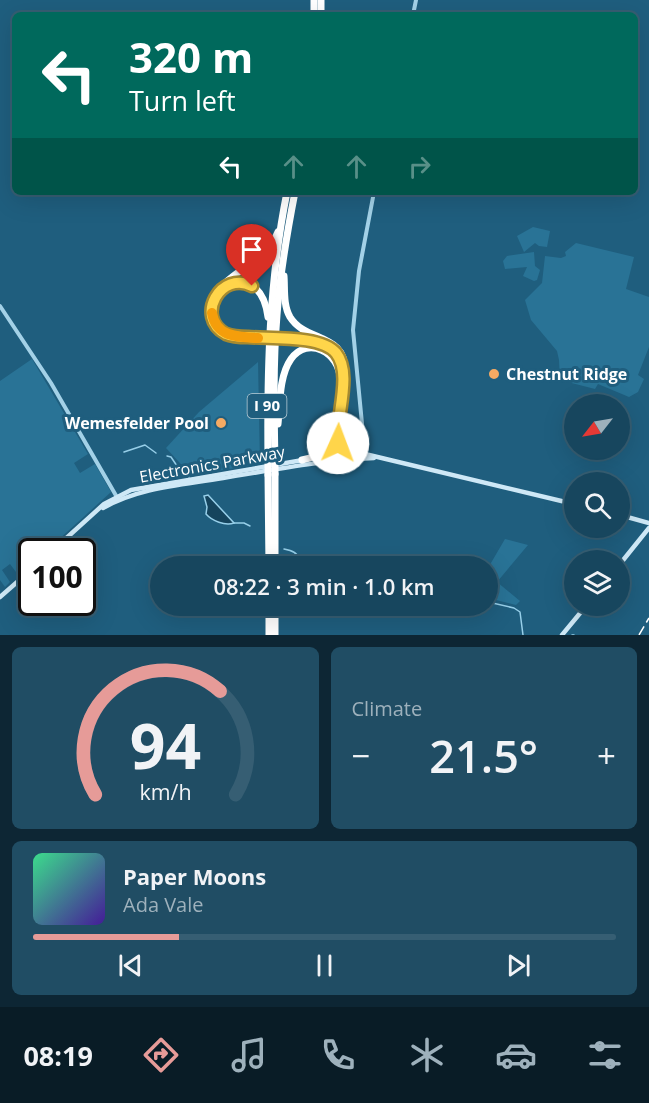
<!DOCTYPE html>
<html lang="en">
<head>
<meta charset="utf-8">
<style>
  :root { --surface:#17465e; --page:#204d64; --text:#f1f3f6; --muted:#9eb1bc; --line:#365e73; --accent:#e69b98 }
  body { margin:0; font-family:"Open Sans",sans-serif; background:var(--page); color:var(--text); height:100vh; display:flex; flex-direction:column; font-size:22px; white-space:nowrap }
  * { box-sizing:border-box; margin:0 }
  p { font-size:20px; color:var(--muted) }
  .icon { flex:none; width:33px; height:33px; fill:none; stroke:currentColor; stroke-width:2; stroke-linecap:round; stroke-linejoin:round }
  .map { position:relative; height:635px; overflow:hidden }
  .side { display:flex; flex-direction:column; gap:12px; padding:12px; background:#0d2634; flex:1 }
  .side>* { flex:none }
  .banner { position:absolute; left:12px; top:12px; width:626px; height:183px; border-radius:9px; box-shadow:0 6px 24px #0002,0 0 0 2px var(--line); background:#00695c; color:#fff; overflow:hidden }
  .needle { width:39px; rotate:239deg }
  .buttons { position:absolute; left:564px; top:394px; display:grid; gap:12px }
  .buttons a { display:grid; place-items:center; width:66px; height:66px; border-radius:50%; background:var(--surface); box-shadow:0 6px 24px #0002,0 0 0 2px var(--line); font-size:30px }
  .speed { position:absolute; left:18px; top:538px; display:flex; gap:12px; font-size:30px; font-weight:700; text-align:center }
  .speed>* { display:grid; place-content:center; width:78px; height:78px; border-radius:50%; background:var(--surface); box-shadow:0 6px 24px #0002,0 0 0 2px var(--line); line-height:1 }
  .speed .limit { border:3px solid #111; border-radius:9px; background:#fff; color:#111 }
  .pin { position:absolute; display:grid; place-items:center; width:51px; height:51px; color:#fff; margin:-62px -26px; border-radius:50% 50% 50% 0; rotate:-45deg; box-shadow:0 0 6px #0007 }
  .pin .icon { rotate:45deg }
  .me { position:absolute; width:66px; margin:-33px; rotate:2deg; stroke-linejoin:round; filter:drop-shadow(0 0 4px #0008) }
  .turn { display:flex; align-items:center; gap:21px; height:126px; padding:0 18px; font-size:27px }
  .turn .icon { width:78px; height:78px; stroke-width:2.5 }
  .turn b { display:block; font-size:42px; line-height:51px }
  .lanes { display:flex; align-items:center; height:57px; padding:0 18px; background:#0003; justify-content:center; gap:30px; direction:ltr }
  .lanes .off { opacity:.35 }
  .big { font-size:45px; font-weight:600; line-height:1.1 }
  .side .widget { flex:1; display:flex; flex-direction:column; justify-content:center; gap:9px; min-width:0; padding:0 21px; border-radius:9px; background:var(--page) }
  .side .dial { align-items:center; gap:0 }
  .dial svg { height:156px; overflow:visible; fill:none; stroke:var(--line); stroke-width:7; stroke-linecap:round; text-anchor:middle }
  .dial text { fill:var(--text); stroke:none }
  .song { display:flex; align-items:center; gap:18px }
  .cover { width:72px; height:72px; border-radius:9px; background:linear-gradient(135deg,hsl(150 70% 55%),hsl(260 70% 35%)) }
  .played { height:6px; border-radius:3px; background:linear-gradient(90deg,var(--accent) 25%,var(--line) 25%) }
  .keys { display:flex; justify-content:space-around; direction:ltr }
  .heat { display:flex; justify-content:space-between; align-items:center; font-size:33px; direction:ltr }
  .side .tiles { flex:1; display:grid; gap:12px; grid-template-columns:1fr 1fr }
  .widget:last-child { grid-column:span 2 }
  .trip { position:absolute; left:150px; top:556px; width:348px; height:60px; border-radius:30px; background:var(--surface); box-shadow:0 6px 24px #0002,0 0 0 2px var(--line); font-weight:600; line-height:60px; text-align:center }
  .menu { display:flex; height:96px; justify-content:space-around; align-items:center; background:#091c26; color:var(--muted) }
  .menu .icon { width:42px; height:42px }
  .menu .active { color:var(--accent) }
  .menu b { font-size:27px; color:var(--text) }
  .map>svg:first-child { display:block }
  .green { fill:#297396 }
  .water { fill:#15445d; stroke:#97cfe9; stroke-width:1.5 }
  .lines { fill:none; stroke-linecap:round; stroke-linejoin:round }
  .stream { stroke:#97cfe9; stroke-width:1.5 }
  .tertiary { stroke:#a3d1e7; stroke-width:4 }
  .secondary { stroke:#cee8f6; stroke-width:4.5 }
  .motorway { stroke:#fff; stroke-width:7 }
  .rail { stroke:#fff; stroke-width:1.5; stroke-dasharray:10 4.5; stroke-linecap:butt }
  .motorway-bridge { stroke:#fff; stroke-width:7 }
  .route-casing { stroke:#a68a30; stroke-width:15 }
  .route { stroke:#ffd54a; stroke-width:10 }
  .slow { stroke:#f59e0b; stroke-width:10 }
  .poi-dot { fill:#f5aa63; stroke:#1f5e7e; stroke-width:2 }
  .labels { text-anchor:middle; stroke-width:6; stroke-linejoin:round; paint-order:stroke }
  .shield { fill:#1f5e7e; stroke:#bccfd8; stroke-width:1.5 }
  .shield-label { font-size:15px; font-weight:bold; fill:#fff }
  .poi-label { font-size:16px; font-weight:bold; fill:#fff; stroke:#1f5e7e; text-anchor:start }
  .street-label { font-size:16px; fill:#fff; stroke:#1f5e7e }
</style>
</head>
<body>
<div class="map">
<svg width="649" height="635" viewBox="0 0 649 635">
  <rect width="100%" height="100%" fill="#1f5e7e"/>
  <!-- green -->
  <g class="green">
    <polygon points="533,227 550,231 547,247 539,246 535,243 524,252 517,236"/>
    <polygon points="576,243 634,257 626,289 649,297 649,347 638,375 644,379 638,392 629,397 598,384 595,389 560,380 559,360 557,351 531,320 525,300 542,283 545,256 561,258 566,256 565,252"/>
    <polygon points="534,252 535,266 540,270 537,280 534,281 523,276 527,267 505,269 503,261 507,256"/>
    <polygon points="32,359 88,454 74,463 80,473 95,464 111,492 45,552 32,552 31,564 19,576 10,564 2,570 10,582 5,587 0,580 0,381"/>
    <polygon points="258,362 260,464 191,475 166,448 199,412"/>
    <polygon points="505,539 528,545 497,582 520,601 516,605 488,598 488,568"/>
  </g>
  <!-- water -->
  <path class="water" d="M208 495 234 523C225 526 212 521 206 514L207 507 204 496Z"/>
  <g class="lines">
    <!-- stream -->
    <g class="stream">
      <polyline points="124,452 145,445 156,453"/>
      <polyline points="167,456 171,457 179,469 189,477"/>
      <polyline points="234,523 244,523 250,526"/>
      <path d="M284 549C290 550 298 553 299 559L295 562 296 567"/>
      <polyline points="488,602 514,608 520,612 523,635"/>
      <polyline points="572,635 574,635"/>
    </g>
    <!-- tertiary -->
    <g class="tertiary">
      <polyline points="413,15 416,0"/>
      <polyline points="0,306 51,383 118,499"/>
      <polyline points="365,455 353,330 359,271 374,192"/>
    </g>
    <!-- secondary -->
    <g class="secondary">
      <polyline points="320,458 343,454 365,454 574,504"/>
      <path d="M103 508C140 487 183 485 223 478 273 470 323 460 374 458"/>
      <polyline points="620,515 649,523"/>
      <polyline points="51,552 104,504 131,490 303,460"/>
      <polyline points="620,564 649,528"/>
      <polyline points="0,597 32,569"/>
      <polyline points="562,635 586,606"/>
    </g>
    <!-- motorway -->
    <g class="motorway">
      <polyline points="321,0 321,15"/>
      <polyline points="314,15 314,0"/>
      <path d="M284 276C285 289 283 305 290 317 306 343 347 332 345 373L333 456"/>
      <path d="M226 285C252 275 265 293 268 317"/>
      <path d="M264 340C246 339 219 342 212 320 200 288 247 270 265 252 271 246 275 239 278 232"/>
      <polyline points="278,340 308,342 322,346"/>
      <polyline points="321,343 330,347 340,358"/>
      <path d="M278 424C280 404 279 376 291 359 308 335 340 353 340 379"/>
      <polyline points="338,438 340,446 350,454"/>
      <path d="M302 460C321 455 327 457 332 436"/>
      <path d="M268 461C267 371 269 281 287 192"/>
      <path d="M275 462C274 413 273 364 277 315 280 273 287 233 295 192"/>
      <polyline points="275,474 275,567"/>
      <polyline points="268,475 269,567"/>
      <polyline points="269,606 269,635"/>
      <polyline points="275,606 275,635"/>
    </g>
    <!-- rail -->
    <polyline class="rail" points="639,635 649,618"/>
    <!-- motorway-bridge -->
    <g class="motorway-bridge">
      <polyline points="265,338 278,339"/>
      <polyline points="268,461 268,475"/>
      <polyline points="275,462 275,474"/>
    </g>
  </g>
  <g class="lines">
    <defs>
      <path id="route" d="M252 286C221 270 194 317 226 334 233 337 241 337 248 337 271 339 321 335 336 353 353 374 335 418 338 443"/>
    </defs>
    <!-- route casing -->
    <use href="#route" class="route-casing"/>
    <!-- route -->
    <use href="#route" class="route"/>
    <!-- slow -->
    <path class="slow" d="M212 313C216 337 237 337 258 338"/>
  </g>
  <!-- markers -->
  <g class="poi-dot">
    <circle cx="494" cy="374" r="6"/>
    <circle cx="221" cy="423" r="6"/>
  </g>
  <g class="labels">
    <!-- shield labels -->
    <rect class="shield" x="247.5" y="394" width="39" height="24" rx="4.5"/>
    <g class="shield-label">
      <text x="267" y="411">I 90</text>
    </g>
    <!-- poi labels -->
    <g class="poi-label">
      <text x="506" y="380">Chestnut Ridge</text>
      <text x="209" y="429" text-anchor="end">Wemesfelder Pool</text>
    </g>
    <!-- street labels -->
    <g class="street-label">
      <text transform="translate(212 464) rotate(-10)" y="6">Electronics Parkway</text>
    </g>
  </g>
</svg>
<div class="buttons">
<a><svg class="needle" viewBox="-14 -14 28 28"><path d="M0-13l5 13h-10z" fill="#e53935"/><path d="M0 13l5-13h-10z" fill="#9eb1bc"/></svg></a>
<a><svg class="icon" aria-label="search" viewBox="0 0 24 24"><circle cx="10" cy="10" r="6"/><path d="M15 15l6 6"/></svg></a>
<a><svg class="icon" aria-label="layers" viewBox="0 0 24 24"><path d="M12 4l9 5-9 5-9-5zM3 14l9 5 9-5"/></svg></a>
</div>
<div class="speed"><div class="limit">100</div></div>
<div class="pin" style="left:252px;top:286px;background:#d93025"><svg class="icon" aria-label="arrive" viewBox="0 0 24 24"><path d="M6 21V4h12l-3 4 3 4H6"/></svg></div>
<svg class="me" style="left:338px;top:443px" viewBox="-20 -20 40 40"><circle r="19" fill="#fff"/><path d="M0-13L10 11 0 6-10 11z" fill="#ffd54a"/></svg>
<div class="trip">08:22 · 3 min · 1.0 km</div>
<div class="banner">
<div class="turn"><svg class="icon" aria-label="left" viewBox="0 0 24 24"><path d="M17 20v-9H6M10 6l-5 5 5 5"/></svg><div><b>320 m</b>Turn left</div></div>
<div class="lanes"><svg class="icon" aria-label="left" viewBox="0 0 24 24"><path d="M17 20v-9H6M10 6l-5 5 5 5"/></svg><svg class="icon off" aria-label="ahead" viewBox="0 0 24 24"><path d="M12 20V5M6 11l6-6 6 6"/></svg><svg class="icon off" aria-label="ahead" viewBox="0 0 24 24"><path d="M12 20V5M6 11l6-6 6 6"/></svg><svg class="icon off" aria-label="right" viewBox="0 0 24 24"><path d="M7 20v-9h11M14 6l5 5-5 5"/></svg></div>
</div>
</div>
<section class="side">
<div class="tiles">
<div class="widget dial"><svg viewBox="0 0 100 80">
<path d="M14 69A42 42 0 1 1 86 69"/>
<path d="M14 69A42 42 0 0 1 78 16" stroke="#e69b98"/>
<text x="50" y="56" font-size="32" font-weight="700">94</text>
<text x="50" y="72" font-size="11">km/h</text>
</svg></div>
<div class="widget"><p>Climate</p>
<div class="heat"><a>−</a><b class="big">21.5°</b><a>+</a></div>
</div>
<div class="widget">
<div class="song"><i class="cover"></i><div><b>Paper Moons</b><p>Ada Vale</p></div></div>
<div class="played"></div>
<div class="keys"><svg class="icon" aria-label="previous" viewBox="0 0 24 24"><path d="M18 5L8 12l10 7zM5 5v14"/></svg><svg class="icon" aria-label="pause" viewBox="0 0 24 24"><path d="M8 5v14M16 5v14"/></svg><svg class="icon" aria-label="next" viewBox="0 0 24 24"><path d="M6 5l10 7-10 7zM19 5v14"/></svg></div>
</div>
</div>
</section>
<nav class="menu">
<b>08:19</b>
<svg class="icon active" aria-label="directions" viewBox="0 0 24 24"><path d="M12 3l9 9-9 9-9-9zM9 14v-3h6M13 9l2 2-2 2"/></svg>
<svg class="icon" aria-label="music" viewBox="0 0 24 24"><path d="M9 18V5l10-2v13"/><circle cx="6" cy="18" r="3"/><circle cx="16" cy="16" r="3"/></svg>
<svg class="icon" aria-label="phone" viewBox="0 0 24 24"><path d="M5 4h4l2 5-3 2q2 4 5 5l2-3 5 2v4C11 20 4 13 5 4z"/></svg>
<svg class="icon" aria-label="climate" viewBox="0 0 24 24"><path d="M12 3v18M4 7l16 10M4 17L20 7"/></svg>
<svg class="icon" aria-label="car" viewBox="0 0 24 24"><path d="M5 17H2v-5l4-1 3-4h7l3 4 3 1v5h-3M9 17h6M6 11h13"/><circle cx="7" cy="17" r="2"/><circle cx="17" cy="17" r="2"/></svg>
<svg class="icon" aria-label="filters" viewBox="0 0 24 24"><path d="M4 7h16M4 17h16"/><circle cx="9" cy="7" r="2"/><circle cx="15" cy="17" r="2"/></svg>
</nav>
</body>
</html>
